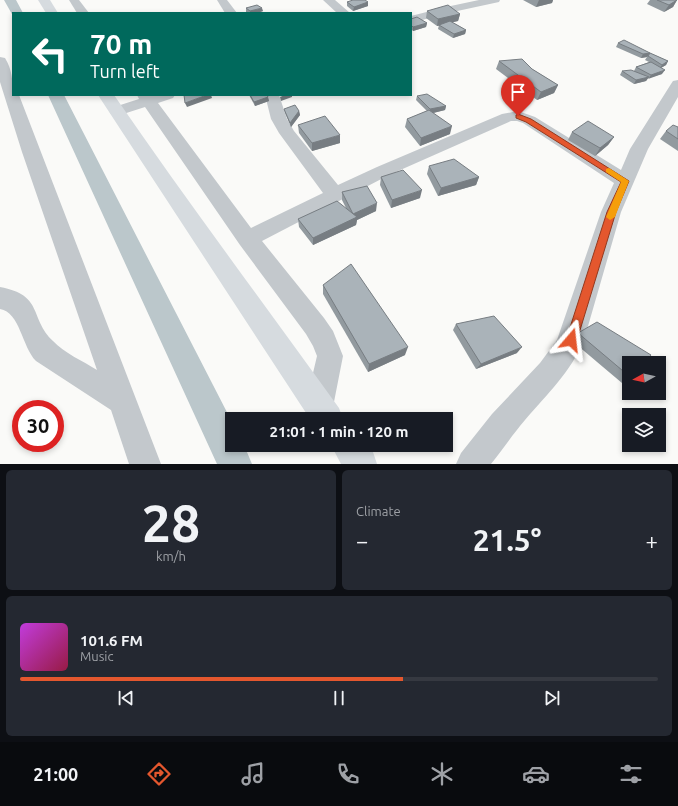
<!DOCTYPE html>
<html lang="en">
<head>
<meta charset="utf-8">
<style>
  :root { --surface:#171b24; --page:#242831; --text:#f1f3f6; --muted:#9ea1a6; --line:#363941; --accent:#e4572e }
  body { margin:0; font-family:Ubuntu,sans-serif; background:var(--page); color:var(--text); height:100vh; display:flex; flex-direction:column; font-size:15px; white-space:nowrap }
  * { box-sizing:border-box; margin:0 }
  p { font-size:13px; color:var(--muted) }
  .icon { flex:none; width:22px; height:22px; fill:none; stroke:currentColor; stroke-width:2; stroke-linecap:round; stroke-linejoin:round }
  .map { position:relative; height:464px; overflow:hidden }
  .panel { display:flex; flex-direction:column; gap:6px; padding:6px; background:#0d0f14; flex:1 }
  .panel>* { flex:none }
  .top-card { position:absolute; left:12px; top:12px; width:400px; height:84px; border-radius:0px; box-shadow:0 2px 6px #0003; background:#00695c; color:#fff; overflow:hidden }
  .needle { width:26px; rotate:262deg }
  .buttons { position:absolute; left:622px; top:356px; display:grid; gap:8px }
  .buttons a { display:grid; place-items:center; width:44px; height:44px; border-radius:0px; background:var(--surface); box-shadow:0 2px 6px #0003; font-size:20px }
  .speed { position:absolute; left:12px; top:400px; display:flex; gap:8px; font-size:20px; font-weight:700; text-align:center }
  .speed>* { display:grid; place-content:center; width:52px; height:52px; border-radius:50%; background:var(--surface); box-shadow:0 2px 6px #0003; line-height:1 }
  .speed .limit { border:6px solid #d22; background:#fff; color:#111 }
  .pin { position:absolute; display:grid; place-items:center; width:34px; height:34px; color:#fff; margin:-41px -17px; border-radius:50% 50% 50% 0; rotate:-45deg; box-shadow:0 0 4px #0007 }
  .pin .icon { rotate:45deg }
  .me { position:absolute; width:44px; margin:-22px; rotate:17deg; stroke-linejoin:round; filter:drop-shadow(0 0 3px #0008) }
  .turn { display:flex; align-items:center; gap:14px; height:84px; padding:0 12px; font-size:18px }
  .turn .icon { width:52px; height:52px; stroke-width:2.5 }
  .turn b { display:block; font-size:28px; line-height:34px }
  .big { font-size:30px; font-weight:700; line-height:1.1 }
  .panel .widget { flex:1; display:flex; flex-direction:column; justify-content:center; gap:6px; min-width:0; padding:0 14px; border-radius:6px; background:var(--page) }
  .panel .dial { align-items:center; gap:0 }
  .dial b { font-size:52px; line-height:1 }
  .song { display:flex; align-items:center; gap:12px }
  .cover { width:48px; height:48px; border-radius:6px; background:linear-gradient(135deg,hsl(290 70% 55%),hsl(340 70% 35%)) }
  .played { height:4px; border-radius:2px; background:linear-gradient(90deg,var(--accent) 60%,var(--line) 60%) }
  .keys { display:flex; justify-content:space-around; direction:ltr }
  .heat { display:flex; justify-content:space-between; align-items:center; font-size:22px; direction:ltr }
  .panel .tiles { flex:1; display:grid; gap:6px; grid-template-columns:1fr 1fr }
  .widget:last-child { grid-column:span 2 }
  .trip { position:absolute; left:225px; top:412px; width:228px; height:40px; border-radius:0px; background:var(--surface); box-shadow:0 2px 6px #0003; font-weight:700; line-height:40px; text-align:center }
  .menu { display:flex; height:64px; justify-content:space-around; align-items:center; background:#090b0e; color:var(--muted) }
  .menu .icon { width:28px; height:28px }
  .menu .selected { color:var(--accent) }
  .menu b { font-size:18px; color:var(--text) }
  .map>svg:first-child { display:block }
  .lines { fill:none; stroke-linecap:round; stroke-linejoin:round }
  .canal { fill:#bbc7cb; fill-rule:evenodd }
  .minor { fill:#c3c8cc; fill-rule:evenodd }
  .secondary { fill:#d6dbdf; fill-rule:evenodd }
  .wall { fill:#929a9f }
  .shaded-wall { fill:#777d82 }
  .building { fill:#aab3b9; stroke:#777d82 }
  .route { fill:#e4572e; stroke:#94391e }
  .slow { fill:#f59e0b }
</style>
</head>
<body>
<div class="map">
<svg width="678" height="464" viewBox="0 0 678 464">
  <rect width="100%" height="100%" fill="#fafaf8"/>
  <g class="lines">
    <!-- canal -->
    <g class="canal">
      <polygon points="4,0 16,0 23,13 13,13 13,16"/>
      <polygon points="48,95 64,95 232,422 232,445 244,445 252,464 217,464"/>
    </g>
    <!-- minor -->
    <g class="minor">
      <polygon points="69,0 79,0 89,13 77,13"/>
      <polygon points="217,0 227,0 237,13 225,13"/>
      <polygon points="323,0 335,0 350,13 337,13"/>
      <polygon points="479,0 500,0 499,2 448,13 411,23 411,16 446,7"/>
      <path d="M0 57 5 58C12 69 13 82 13 95H19L161 464H129L111 410 36 361C22 347 20 312 0 309V287C44 295 29 318 53 341 64 353 83 361 97 370L22 152 0 82Z"/>
      <path d="M678 80V97L648 149 621 212 584 340C570 373 548 393 525 420 513 434 503 449 491 464H456L461 453 492 414 540 363 557 340 601 212 614 183 523 123 517 121H511L389 175 262 241 324 318 333 331 343 356 333 407 329 417C323 420 315 420 309 417L305 407 317 356 313 346 306 334 240 245 145 107 117 116 111 114 109 111 111 108 139 99 137 95H175L173 98 158 103 251 228 323 193 279 133 271 119 265 95H279L287 119 294 131 338 185 377 167 502 114 518 111 535 117 621 170 630 149 671 84 673 81Z"/>
    </g>
    <!-- secondary -->
    <g class="secondary">
      <polygon points="38,0 50,0 58,13 46,13"/>
      <path d="M98 95H114C187 201 264 304 339 408L343 419H310Z"/>
      <polygon points="331,445 367,445 373,452 377,464 341,464"/>
    </g>
  </g>
  <!-- wall -->
  <g class="wall">
    <polygon points="523,0 553,0 552,3 536,7"/>
    <polygon points="650,0 677,0 673,7 664,12 647,4"/>
    <polygon points="347,2 368,2 368,6 353,11 347,6"/>
    <polygon points="246,8 263,11 257,13 248,13 246,12"/>
    <polygon points="427,11 460,14 458,21 452,22 466,30 465,34 453,38 438,29 439,25 441,25 437,26 426,18"/>
    <polygon points="411,19 427,23 426,27 413,31 411,29"/>
    <polygon points="618,43 650,53 668,61 666,65 661,68 662,74 648,78 646,81 634,84 620,75 622,71 634,71 636,67 649,62 645,60 647,57 641,58 616,47"/>
    <polygon points="499,61 532,69 558,85 554,93 537,100 496,69"/>
    <polygon points="249,95 267,95 269,101 255,106"/>
    <polygon points="417,96 446,106 445,110 433,113 450,134 420,146 405,127 407,119 427,111 416,100"/>
    <polygon points="284,109 299,111 300,115 291,127 285,113"/>
    <polygon points="298,125 340,143 312,151 299,133"/>
    <polygon points="678,127 678,151 660,139 666,131"/>
    <polygon points="572,132 614,137 608,145 595,156 568,140"/>
    <polygon points="429,166 479,177 476,185 438,196 427,174"/>
    <polygon points="381,177 420,198 391,208 380,185"/>
    <polygon points="342,192 376,211 357,220 356,225 313,245 299,227 298,219 346,208 342,200"/>
    <polygon points="323,285 405,355 368,372 323,294"/>
    <polygon points="456,324 517,353 476,369 453,330"/>
    <polygon points="578,333 629,363 629,379 622,383 571,340"/>
  </g>
  <!-- shaded-wall -->
  <g class="shaded-wall">
    <polygon points="539,0 553,0 552,3 536,7"/>
    <polygon points="677,0 673,7 664,12 669,5"/>
    <polygon points="368,2 368,6 353,11 354,7"/>
    <polygon points="262,8 263,11 257,13 250,13 250,11"/>
    <polygon points="460,14 458,21 437,26 438,19"/>
    <polygon points="427,23 426,27 413,31 413,27"/>
    <polygon points="466,30 465,34 453,38 454,34"/>
    <polygon points="650,53 647,57 641,58 643,54"/>
    <polygon points="668,61 666,65 659,69 662,65"/>
    <polygon points="665,70 662,74 648,79 651,75"/>
    <polygon points="649,77 646,81 634,84 636,80"/>
    <polygon points="558,85 554,93 537,100 541,92"/>
    <polygon points="207,95 211,95 212,98 187,107 185,103"/>
    <polygon points="285,95 292,95 292,97 281,101 280,97"/>
    <polygon points="268,97 269,101 255,106 254,102"/>
    <polygon points="446,106 445,110 429,114 430,109"/>
    <polygon points="299,111 300,115 291,127 290,123"/>
    <polygon points="452,126 450,134 420,146 421,138"/>
    <polygon points="340,135 340,143 312,151 312,143"/>
    <polygon points="614,137 608,145 595,156 600,148"/>
    <polygon points="479,177 476,185 438,196 441,188"/>
    <polygon points="422,190 420,198 391,208 392,200"/>
    <polygon points="377,203 376,211 357,220 356,225 313,245 313,238 353,214"/>
    <polygon points="408,347 405,355 368,372 369,364"/>
    <polygon points="522,347 517,353 476,369 481,364"/>
  </g>
  <!-- building -->
  <g class="building">
    <polygon points="353,0 365,0 368,2 354,7 347,2"/>
    <polygon points="657,0 677,0 669,5"/>
    <polygon points="257,5 262,8 250,11 246,8"/>
    <polygon points="448,5 460,14 438,19 427,11"/>
    <polygon points="417,17 427,23 413,27 411,25 411,19"/>
    <polygon points="450,21 466,30 454,34 439,25"/>
    <polygon points="624,40 650,53 643,54 618,43"/>
    <polygon points="650,53 668,61 662,65 648,56"/>
    <polygon points="522,59 532,69 558,85 541,92 499,61"/>
    <polygon points="651,62 665,70 651,75 636,67"/>
    <polygon points="631,70 649,77 636,80 622,71"/>
    <polygon points="427,94 446,106 430,109 417,96"/>
    <polygon points="184,95 207,95 185,103"/>
    <polygon points="250,95 267,95 268,97 254,102"/>
    <polygon points="295,105 299,111 290,123 284,109"/>
    <polygon points="429,110 452,126 421,138 407,119"/>
    <polygon points="325,116 340,135 312,143 298,125"/>
    <polygon points="588,121 614,137 600,148 572,132"/>
    <polygon points="673,125 678,127 678,139 666,131"/>
    <polygon points="454,159 479,177 441,188 429,166"/>
    <polygon points="403,170 422,190 392,200 381,177"/>
    <polygon points="367,186 377,203 353,214 342,192"/>
    <polygon points="337,201 357,217 313,238 298,219"/>
    <polygon points="351,264 408,347 369,364 323,285"/>
    <polygon points="494,316 522,347 481,364 456,324"/>
    <polygon points="597,322 651,355 644,363 629,363 629,376 578,333"/>
  </g>
  <!-- route -->
  <polygon class="route" points="518,114 531,119 629,181 616,212 577,340 575,343 571,345 567,343 566,340 607,212 621,182 526,122 516,118 516,115"/>
  <!-- slow -->
  <polygon class="slow" points="609,168 629,181 615,217 610,220 606,217 621,182 606,172 606,169"/>
</svg>
<div class="buttons">
<a><svg class="needle" viewBox="-14 -14 28 28"><path d="M0-13l5 13h-10z" fill="#e53935"/><path d="M0 13l5-13h-10z" fill="#9ea1a6"/></svg></a>
<a><svg class="icon" aria-label="layers" viewBox="0 0 24 24"><path d="M12 4l9 5-9 5-9-5zM3 14l9 5 9-5"/></svg></a>
</div>
<div class="speed"><div class="limit">30</div></div>
<div class="pin" style="left:518px;top:116px;background:#d93025"><svg class="icon" aria-label="arrive" viewBox="0 0 24 24"><path d="M6 21V4h12l-3 4 3 4H6"/></svg></div>
<svg class="me" style="left:571px;top:340px" viewBox="-20 -20 40 40"><path d="M0-17L14 15 0 8-14 15z" fill="#e4572e" stroke="#fff" stroke-width="4"/></svg>
<div class="trip">21:01 · 1 min · 120 m</div>
<div class="top-card">
<div class="turn"><svg class="icon" aria-label="left" viewBox="0 0 24 24"><path d="M17 20v-9H6M10 6l-5 5 5 5"/></svg><div><b>70 m</b>Turn left</div></div>
</div>
</div>
<section class="panel">
<div class="tiles">
<div class="widget dial"><b>28</b><p>km/h</p></div>
<div class="widget"><p>Climate</p>
<div class="heat"><a>−</a><b class="big">21.5°</b><a>+</a></div>
</div>
<div class="widget">
<div class="song"><i class="cover"></i><div><b>101.6 FM</b><p>Music</p></div></div>
<div class="played"></div>
<div class="keys"><svg class="icon" aria-label="previous" viewBox="0 0 24 24"><path d="M18 5L8 12l10 7zM5 5v14"/></svg><svg class="icon" aria-label="pause" viewBox="0 0 24 24"><path d="M8 5v14M16 5v14"/></svg><svg class="icon" aria-label="next" viewBox="0 0 24 24"><path d="M6 5l10 7-10 7zM19 5v14"/></svg></div>
</div>
</div>
</section>
<nav class="menu">
<b>21:00</b>
<svg class="icon selected" aria-label="directions" viewBox="0 0 24 24"><path d="M12 3l9 9-9 9-9-9zM9 14v-3h6M13 9l2 2-2 2"/></svg>
<svg class="icon" aria-label="music" viewBox="0 0 24 24"><path d="M9 18V5l10-2v13"/><circle cx="6" cy="18" r="3"/><circle cx="16" cy="16" r="3"/></svg>
<svg class="icon" aria-label="phone" viewBox="0 0 24 24"><path d="M5 4h4l2 5-3 2q2 4 5 5l2-3 5 2v4C11 20 4 13 5 4z"/></svg>
<svg class="icon" aria-label="climate" viewBox="0 0 24 24"><path d="M12 3v18M4 7l16 10M4 17L20 7"/></svg>
<svg class="icon" aria-label="car" viewBox="0 0 24 24"><path d="M5 17H2v-5l4-1 3-4h7l3 4 3 1v5h-3M9 17h6M6 11h13"/><circle cx="7" cy="17" r="2"/><circle cx="17" cy="17" r="2"/></svg>
<svg class="icon" aria-label="filters" viewBox="0 0 24 24"><path d="M4 7h16M4 17h16"/><circle cx="9" cy="7" r="2"/><circle cx="15" cy="17" r="2"/></svg>
</nav>
</body>
</html>
